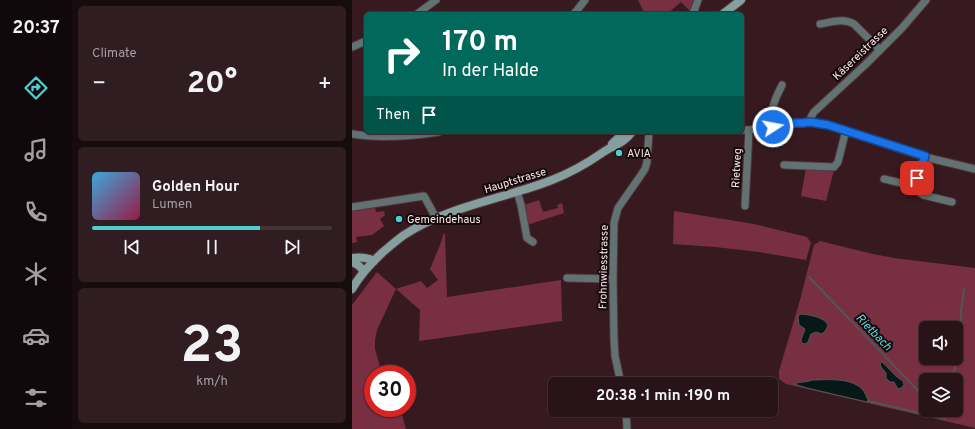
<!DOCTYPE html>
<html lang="en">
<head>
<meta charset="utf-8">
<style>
  :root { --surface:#281418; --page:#301d21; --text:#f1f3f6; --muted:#a59ea2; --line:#443337; --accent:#52cdcd }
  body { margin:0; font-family:Overpass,sans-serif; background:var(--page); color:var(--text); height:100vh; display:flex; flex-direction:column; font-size:15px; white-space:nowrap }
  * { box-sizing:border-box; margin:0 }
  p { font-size:13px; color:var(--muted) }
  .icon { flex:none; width:22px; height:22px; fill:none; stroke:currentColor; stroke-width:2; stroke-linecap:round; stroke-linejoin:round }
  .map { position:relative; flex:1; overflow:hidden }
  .drawer { display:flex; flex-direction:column; gap:6px; padding:6px; background:#160b0d; width:280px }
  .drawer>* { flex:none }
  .guide { position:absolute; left:12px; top:12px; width:380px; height:122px; border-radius:6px; box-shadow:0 1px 3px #0004,0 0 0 1px var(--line); background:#00695c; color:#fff; overflow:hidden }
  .fabs { position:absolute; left:567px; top:321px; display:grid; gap:8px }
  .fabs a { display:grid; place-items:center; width:44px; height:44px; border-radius:6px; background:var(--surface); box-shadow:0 1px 3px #0004,0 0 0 1px var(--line); font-size:20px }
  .speed { position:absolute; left:12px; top:365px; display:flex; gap:8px; font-size:20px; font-weight:700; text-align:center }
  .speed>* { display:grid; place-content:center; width:52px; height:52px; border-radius:50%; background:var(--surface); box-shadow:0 1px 3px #0004,0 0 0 1px var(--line); line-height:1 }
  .speed .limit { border:6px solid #d22; background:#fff; color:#111 }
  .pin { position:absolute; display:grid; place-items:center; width:34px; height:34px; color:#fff; margin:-17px; border-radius:8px; box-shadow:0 2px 6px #0006 }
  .me { position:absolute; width:44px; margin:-22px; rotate:79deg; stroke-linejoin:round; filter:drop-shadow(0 0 3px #0008) }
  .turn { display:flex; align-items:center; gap:14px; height:84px; padding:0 12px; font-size:18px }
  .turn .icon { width:52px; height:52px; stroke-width:2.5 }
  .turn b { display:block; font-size:28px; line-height:34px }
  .then { display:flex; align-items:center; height:38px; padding:0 12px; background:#0003; gap:8px; font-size:15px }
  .big { font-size:30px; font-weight:700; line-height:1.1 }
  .drawer .widget { flex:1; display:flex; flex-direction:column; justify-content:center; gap:6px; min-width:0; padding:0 14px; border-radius:6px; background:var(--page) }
  .drawer .dial { align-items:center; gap:0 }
  .dial b { font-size:52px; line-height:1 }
  .song { display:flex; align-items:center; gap:12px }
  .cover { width:48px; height:48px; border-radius:6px; background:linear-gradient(135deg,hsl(200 70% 55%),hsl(340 70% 35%)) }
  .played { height:4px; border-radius:2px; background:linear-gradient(90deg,var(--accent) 70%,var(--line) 70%) }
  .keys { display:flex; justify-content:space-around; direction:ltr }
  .heat { display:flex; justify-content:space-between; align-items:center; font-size:22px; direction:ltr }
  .trip { position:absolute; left:196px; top:377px; width:230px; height:40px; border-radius:6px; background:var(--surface); box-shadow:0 1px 3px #0004,0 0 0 1px var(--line); font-weight:700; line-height:40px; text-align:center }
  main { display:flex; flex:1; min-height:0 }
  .menu { display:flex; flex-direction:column; width:72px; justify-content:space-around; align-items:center; background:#10080a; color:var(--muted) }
  .menu .icon { width:28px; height:28px }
  .menu .current { color:var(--accent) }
  .menu b { font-size:18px; color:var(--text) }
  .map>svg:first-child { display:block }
  .green { fill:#782f41; fill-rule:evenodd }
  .water { fill:#071818; stroke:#505657 }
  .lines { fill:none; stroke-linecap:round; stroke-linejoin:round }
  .stream { stroke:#505657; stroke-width:2 }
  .street-casing { stroke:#52373c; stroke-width:9 }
  .secondary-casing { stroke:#52373c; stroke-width:10 }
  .street { stroke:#627272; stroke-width:7 }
  .secondary { stroke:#859f9f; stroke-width:8 }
  .route-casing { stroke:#114b97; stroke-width:10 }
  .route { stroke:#1a73e8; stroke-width:7 }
  .poi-dot { fill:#52cdcd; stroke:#15090b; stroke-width:1.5 }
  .labels { text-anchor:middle; stroke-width:4; stroke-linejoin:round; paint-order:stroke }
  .street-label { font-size:11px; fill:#fbe7ea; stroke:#15090b }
  .poi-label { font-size:11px; fill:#fbe7ea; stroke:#15090b; text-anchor:start }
  .water-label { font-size:12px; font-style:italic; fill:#59dede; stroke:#15090b }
</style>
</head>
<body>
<main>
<nav class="menu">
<b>20:37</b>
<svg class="icon current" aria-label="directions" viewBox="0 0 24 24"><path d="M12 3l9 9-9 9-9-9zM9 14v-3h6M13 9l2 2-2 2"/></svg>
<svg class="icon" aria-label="music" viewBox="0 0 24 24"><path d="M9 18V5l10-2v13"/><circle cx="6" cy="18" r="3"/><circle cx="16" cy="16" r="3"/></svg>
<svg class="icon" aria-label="phone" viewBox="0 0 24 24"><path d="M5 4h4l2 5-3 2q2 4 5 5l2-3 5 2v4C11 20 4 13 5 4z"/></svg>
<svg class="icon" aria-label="climate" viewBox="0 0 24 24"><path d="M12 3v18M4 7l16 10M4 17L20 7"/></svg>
<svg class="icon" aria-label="car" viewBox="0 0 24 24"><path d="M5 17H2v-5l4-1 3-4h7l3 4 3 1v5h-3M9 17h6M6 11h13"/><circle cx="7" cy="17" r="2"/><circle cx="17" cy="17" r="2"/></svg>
<svg class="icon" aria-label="filters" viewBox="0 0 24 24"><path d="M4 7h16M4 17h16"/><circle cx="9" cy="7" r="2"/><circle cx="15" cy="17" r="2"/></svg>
</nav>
<section class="drawer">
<div class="widget"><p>Climate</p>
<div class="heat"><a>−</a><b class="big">20°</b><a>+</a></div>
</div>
<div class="widget">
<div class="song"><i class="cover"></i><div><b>Golden Hour</b><p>Lumen</p></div></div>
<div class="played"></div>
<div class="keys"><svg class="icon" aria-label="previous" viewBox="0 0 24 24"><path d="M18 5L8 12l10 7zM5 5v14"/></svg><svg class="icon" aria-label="pause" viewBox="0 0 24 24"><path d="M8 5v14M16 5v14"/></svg><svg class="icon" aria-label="next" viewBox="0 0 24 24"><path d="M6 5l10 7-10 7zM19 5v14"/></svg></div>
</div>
<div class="widget dial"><b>23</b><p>km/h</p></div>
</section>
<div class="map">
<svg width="623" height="429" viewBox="0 0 623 429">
  <rect width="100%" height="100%" fill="#361a20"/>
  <!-- green -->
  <g class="green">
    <polygon points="286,0 343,0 339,12 329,2 315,14 293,14"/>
    <polygon points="454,168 482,170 474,201 449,196"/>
    <polygon points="187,200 191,212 206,208 205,205 210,203 212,213 175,225 172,205"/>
    <polygon points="23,207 24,212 32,211 33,215 28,219 32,226 20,235 4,237 5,242 0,243 0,210"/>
    <polygon points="322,211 402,224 455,237 459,243 454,260 407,252 363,247 321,244"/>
    <polygon points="92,233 93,234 95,297 209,280 210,321 67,341 68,310 44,289 25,330 23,340 23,349 30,374 21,374 21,408 48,408 54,429 0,429 0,305 25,272 44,289 69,281 75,288 86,280 78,269 88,245"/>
    <path d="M468 241 521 254 542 258 623 268V428L434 384 427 379V371L448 300 462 245ZM574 328H604V358H574ZM574 380H604V410H574Z"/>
  </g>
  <!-- water -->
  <g class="water">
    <path d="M449 314C458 315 472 317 476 325L474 330 470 334 464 332 459 334 456 342 453 344 450 343 449 340 453 329 447 325 446 316Z"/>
    <path d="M530 362C537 368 543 377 551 381L552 385 549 388 546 389 542 382H538L534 378V373L529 367 528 363Z"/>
    <path d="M460 380C475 380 498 377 510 389 513 392 514 396 516 400V401L515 402 455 388 442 384C448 381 454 383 460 380Z"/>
  </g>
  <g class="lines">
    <!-- stream -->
    <g class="stream">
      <polyline points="457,277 574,399"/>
      <polyline points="600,380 607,351 609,312 612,289"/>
      <polyline points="516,401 593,419"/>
      <polyline points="585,410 593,418"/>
      <polyline points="591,416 593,410"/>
    </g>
    <defs>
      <g id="street">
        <polyline points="65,14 84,0"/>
        <polyline points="222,14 233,0"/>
        <polyline points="341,14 346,0"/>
        <path d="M468 24C480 22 492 18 502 24L528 50"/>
        <polyline points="0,47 14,41"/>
        <polyline points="458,122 459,117 462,112 513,65 550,28 574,0"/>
        <path d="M421 127C421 123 420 118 420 114 420 103 426 94 430 85"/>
        <polyline points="390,130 397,130 442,123 458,122 476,125 573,157 623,169"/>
        <path d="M0 134C28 139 59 136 87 132"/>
        <polyline points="432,165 482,167 486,162 494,130"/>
        <path d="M532 179C564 187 563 187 573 157"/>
        <polyline points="562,182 567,192 571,195 600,202"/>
        <polyline points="165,191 169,205 175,238 181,242"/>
        <polyline points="393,206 397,130"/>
        <polyline points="0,207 72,196 84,218"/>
        <polyline points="215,278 261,279"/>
        <polyline points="269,384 263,356 262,339 261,279 262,223 266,208 289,175 293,169 295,162 297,132"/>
        <polyline points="274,410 275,429"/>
      </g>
      <g id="secondary">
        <polyline points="371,14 389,0"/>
        <polyline points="260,144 272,132"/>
        <path d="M0 258C7 257 15 257 22 261"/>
        <polyline points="0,262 6,265 12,271"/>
        <path d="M0 289C8 275 19 263 31 252 38 246 45 240 52 235 97 206 151 199 200 180 218 173 234 164 250 153 255 149 261 147 266 144 272 141 276 137 280 132"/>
      </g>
    </defs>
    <!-- street casing -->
    <use href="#street" class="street-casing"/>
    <!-- secondary casing -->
    <use href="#secondary" class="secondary-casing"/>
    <!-- street -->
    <use href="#street" class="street"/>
    <!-- secondary -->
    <use href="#secondary" class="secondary"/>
  </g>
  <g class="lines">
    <defs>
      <polyline id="route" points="421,127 442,123 451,123 458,122 476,125 573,156 565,178"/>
    </defs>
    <!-- route casing -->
    <use href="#route" class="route-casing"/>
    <!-- route -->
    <use href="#route" class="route"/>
  </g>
  <!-- markers -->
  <g class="poi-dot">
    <circle cx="267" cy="153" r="4"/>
    <circle cx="47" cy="219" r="4"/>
  </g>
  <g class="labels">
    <!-- street labels -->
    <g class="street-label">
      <text transform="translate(508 53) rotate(-44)" y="4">Käsereistrasse</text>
      <text transform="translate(384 168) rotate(-87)" y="4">Rietweg</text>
      <text transform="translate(163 180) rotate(-17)" y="4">Hauptstrasse</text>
      <text transform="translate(251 267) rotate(-89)" y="4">Frohnwiesstrasse</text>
    </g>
    <!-- poi labels -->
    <g class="poi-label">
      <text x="275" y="157">AVIA</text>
      <text x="55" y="223">Gemeindehaus</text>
    </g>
    <!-- water labels -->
    <g class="water-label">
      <text transform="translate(522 332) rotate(46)" y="4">Rietbach</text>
    </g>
  </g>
</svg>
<div class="fabs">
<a><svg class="icon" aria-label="sound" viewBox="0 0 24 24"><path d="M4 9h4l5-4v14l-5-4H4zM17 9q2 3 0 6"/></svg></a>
<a><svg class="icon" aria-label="layers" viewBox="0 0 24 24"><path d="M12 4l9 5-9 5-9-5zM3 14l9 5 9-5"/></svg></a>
</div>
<div class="speed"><div class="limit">30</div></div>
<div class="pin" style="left:565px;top:178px;background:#d93025"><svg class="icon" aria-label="arrive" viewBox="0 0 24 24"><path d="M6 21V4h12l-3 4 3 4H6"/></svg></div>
<svg class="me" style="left:421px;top:127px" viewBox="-20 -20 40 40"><circle r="17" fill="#1a73e8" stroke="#fff" stroke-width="3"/><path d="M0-11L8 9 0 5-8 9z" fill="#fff"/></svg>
<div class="trip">20:38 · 1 min · 190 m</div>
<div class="guide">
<div class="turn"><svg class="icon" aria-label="right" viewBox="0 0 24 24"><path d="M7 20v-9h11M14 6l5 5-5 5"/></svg><div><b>170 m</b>In der Halde</div></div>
<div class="then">Then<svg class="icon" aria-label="arrive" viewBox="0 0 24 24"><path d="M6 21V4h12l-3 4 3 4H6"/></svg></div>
</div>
</div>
</main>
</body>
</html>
